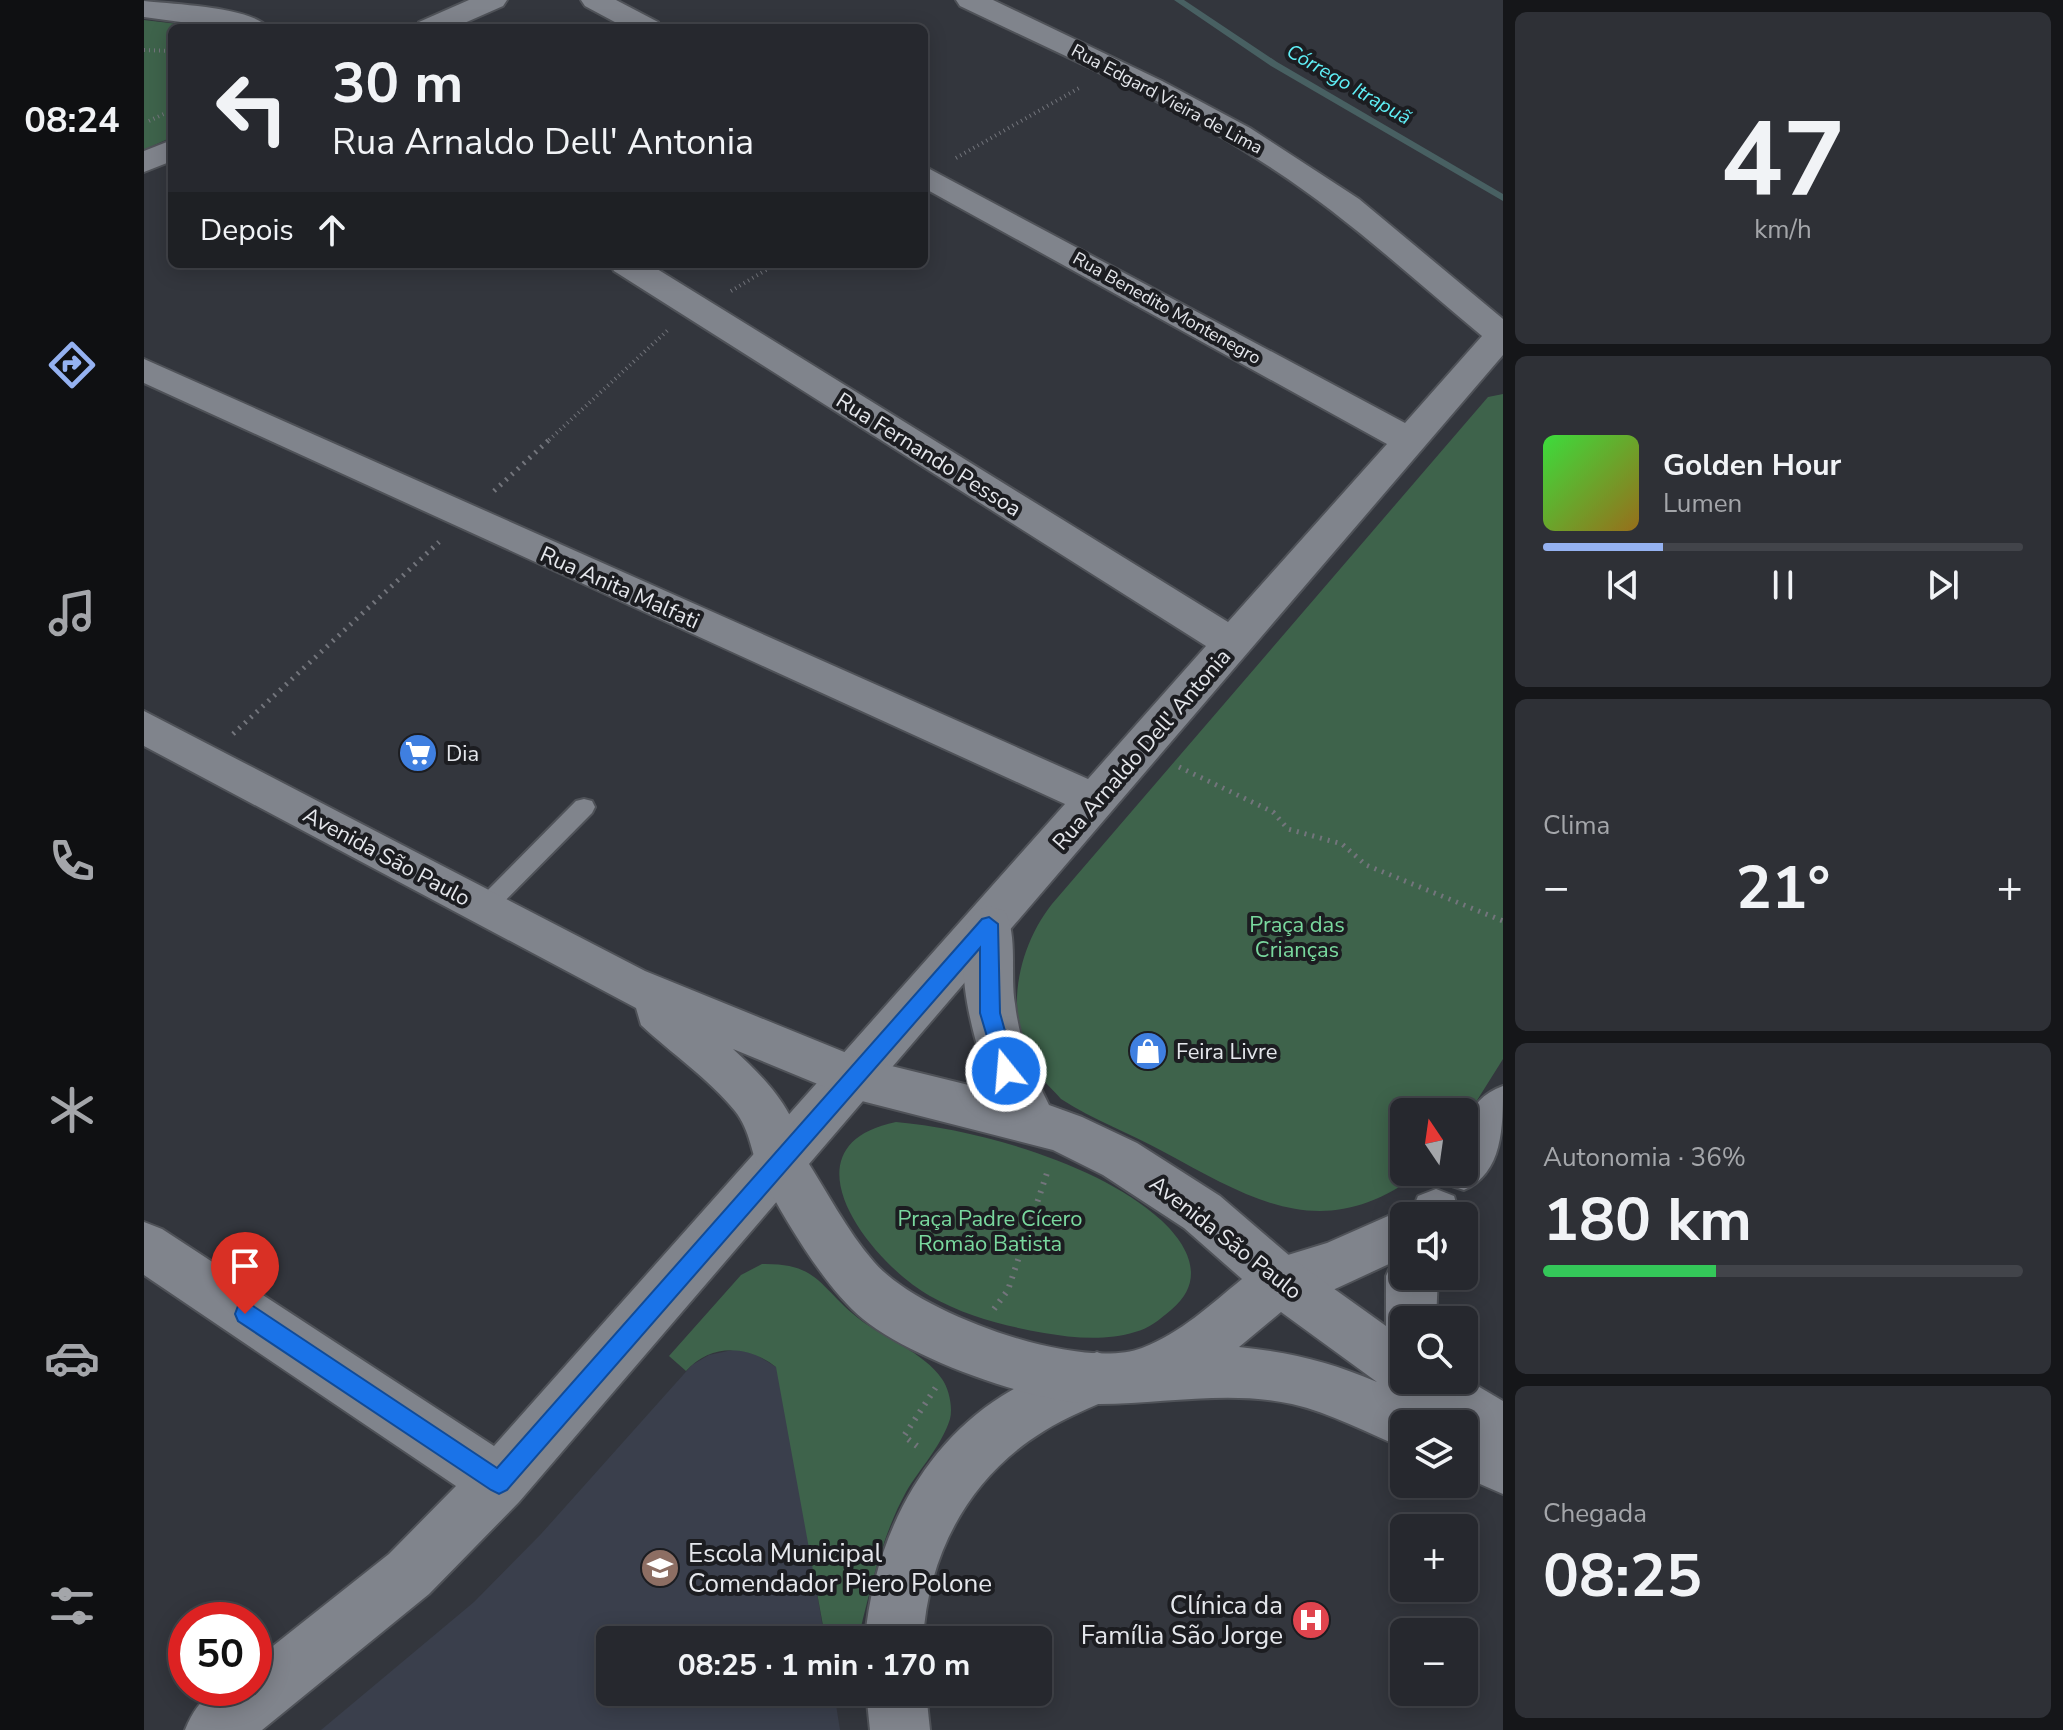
<!DOCTYPE html>
<html lang="pt">
<head>
<meta charset="utf-8">
<style>
  :root { --surface:#26282e; --page:#2e3036; --text:#f1f3f6; --muted:#a4a6aa; --line:#42444a; --accent:#95b2f1 }
  body { margin:0; font-family:"Nunito Sans",sans-serif; background:var(--page); color:var(--text); height:100vh; display:flex; flex-direction:column; font-size:30px; white-space:nowrap }
  * { box-sizing:border-box; margin:0 }
  p { font-size:26px; color:var(--muted) }
  .icon { flex:none; width:44px; height:44px; fill:none; stroke:currentColor; stroke-width:2; stroke-linecap:round; stroke-linejoin:round }
  .map { position:relative; flex:1; overflow:hidden }
  .sheet { display:flex; flex-direction:column; gap:12px; padding:12px; background:#151619; width:560px }
  .sheet>* { flex:none }
  .top-card { position:absolute; left:24px; top:24px; width:760px; height:244px; border-radius:12px; box-shadow:0 4px 20px #0003,0 0 0 2px var(--line); background:#26282e; color:var(--text); overflow:hidden }
  .needle { width:52px; rotate:347deg }
  .controls { position:absolute; left:1246px; top:1098px; display:grid; gap:16px }
  .controls a { display:grid; place-items:center; width:88px; height:88px; border-radius:12px; background:var(--surface); box-shadow:0 4px 20px #0003,0 0 0 2px var(--line); font-size:40px }
  .speed { position:absolute; left:24px; top:1602px; display:flex; gap:16px; font-size:40px; font-weight:700; text-align:center }
  .speed>* { display:grid; place-content:center; width:104px; height:104px; border-radius:50%; background:var(--surface); box-shadow:0 4px 20px #0003,0 0 0 2px var(--line); line-height:1 }
  .speed .limit { border:12px solid #d22; background:#fff; color:#111 }
  .pin { position:absolute; display:grid; place-items:center; width:68px; height:68px; color:#fff; margin:-82px -34px; border-radius:50% 50% 50% 0; rotate:-45deg; box-shadow:0 0 8px #0007 }
  .pin .icon { rotate:45deg }
  .me { position:absolute; width:88px; margin:-44px; rotate:343deg; stroke-linejoin:round; filter:drop-shadow(0 0 6px #0008) }
  .turn { display:flex; align-items:center; gap:28px; height:168px; padding:0 32px; font-size:36px }
  .turn .icon { width:104px; height:104px; stroke-width:2.5 }
  .turn b { display:block; font-size:56px; line-height:68px }
  .then { display:flex; align-items:center; height:76px; padding:0 32px; background:#0003; gap:16px; font-size:30px }
  .big { font-size:60px; font-weight:700; line-height:1.1 }
  .sheet .widget { flex:1; display:flex; flex-direction:column; justify-content:center; gap:12px; min-width:0; padding:0 28px; border-radius:12px; background:var(--page) }
  .sheet .dial { align-items:center; gap:0 }
  .dial b { font-size:104px; line-height:1 }
  .song { display:flex; align-items:center; gap:24px }
  .cover { width:96px; height:96px; border-radius:12px; background:linear-gradient(135deg,hsl(120 70% 55%),hsl(40 70% 35%)) }
  .played { height:8px; border-radius:4px; background:linear-gradient(90deg,var(--accent) 25%,var(--line) 25%) }
  .keys { display:flex; justify-content:space-around; direction:ltr }
  .heat { display:flex; justify-content:space-between; align-items:center; font-size:44px; direction:ltr }
  .charge { height:12px; border-radius:6px; background:linear-gradient(90deg,#34c759 36%,var(--line) 0) }
  .trip { position:absolute; left:452px; top:1626px; width:456px; height:80px; border-radius:12px; background:var(--surface); box-shadow:0 4px 20px #0003,0 0 0 2px var(--line); font-weight:700; line-height:80px; text-align:center }
  main { display:flex; flex:1; min-height:0 }
  .tab-bar { display:flex; flex-direction:column; width:144px; justify-content:space-around; align-items:center; background:#0f1012; color:var(--muted) }
  .tab-bar .icon { width:56px; height:56px }
  .tab-bar .selected { color:var(--accent) }
  .tab-bar b { font-size:36px; color:var(--text) }
  .map>svg:first-child { display:block }
  .built { fill:#3a3f4c }
  .green { fill:#3e634b }
  .lines { fill:none; stroke-linecap:round; stroke-linejoin:round }
  .stream { fill:#486062; fill-rule:evenodd }
  .lane-casing { stroke:#4f5258; stroke-width:4 }
  .street-casing { stroke:#4f5258; stroke-width:4 }
  .secondary-casing { stroke:#4f5258; stroke-width:4 }
  .path-far2 { stroke:#73757c; stroke-width:4; stroke-dasharray:1 4; stroke-linecap:butt }
  .path-far1 { stroke:#73757c; stroke-width:5; stroke-dasharray:2 6; stroke-linecap:butt }
  .path { stroke:#73757c; stroke-width:6; stroke-dasharray:2 7; stroke-linecap:butt }
  .lane { fill:#80848c; fill-rule:evenodd }
  .street { fill:#80848c; fill-rule:evenodd }
  .secondary { fill:#80848c; fill-rule:evenodd }
  .route { fill:#1a73e8; stroke:#114b97; stroke-width:2 }
  .labels { text-anchor:middle; stroke-width:8; stroke-linejoin:round; paint-order:stroke }
  .far-street-label { font-size:18px; fill:#e5e7ec; stroke:#1c1d21 }
  .far-water-label { font-size:20px; font-style:italic; fill:#5feff6; stroke:#1c1d21 }
  .street-label { font-size:22px; fill:#e5e7ec; stroke:#1c1d21 }
  .poi-label { font-size:22px; fill:#e5e7ec; stroke:#1c1d21; text-anchor:start }
  .park-label { font-size:22px; fill:#79d89e; stroke:#1c1d21 }
  .near-poi-label { font-size:26px; fill:#e5e7ec; stroke:#1c1d21; text-anchor:start }
</style>
</head>
<body>
<main>
<nav class="tab-bar">
<b>08:24</b>
<svg class="icon selected" aria-label="directions" viewBox="0 0 24 24"><path d="M12 3l9 9-9 9-9-9zM9 14v-3h6M13 9l2 2-2 2"/></svg>
<svg class="icon" aria-label="music" viewBox="0 0 24 24"><path d="M9 18V5l10-2v13"/><circle cx="6" cy="18" r="3"/><circle cx="16" cy="16" r="3"/></svg>
<svg class="icon" aria-label="phone" viewBox="0 0 24 24"><path d="M5 4h4l2 5-3 2q2 4 5 5l2-3 5 2v4C11 20 4 13 5 4z"/></svg>
<svg class="icon" aria-label="climate" viewBox="0 0 24 24"><path d="M12 3v18M4 7l16 10M4 17L20 7"/></svg>
<svg class="icon" aria-label="car" viewBox="0 0 24 24"><path d="M5 17H2v-5l4-1 3-4h7l3 4 3 1v5h-3M9 17h6M6 11h13"/><circle cx="7" cy="17" r="2"/><circle cx="17" cy="17" r="2"/></svg>
<svg class="icon" aria-label="filters" viewBox="0 0 24 24"><path d="M4 7h16M4 17h16"/><circle cx="9" cy="7" r="2"/><circle cx="15" cy="17" r="2"/></svg>
</nav>
<div class="map">
<svg width="1359" height="1730" viewBox="0 0 1359 1730">
  <rect width="100%" height="100%" fill="#33363d"/>
  <!-- built -->
  <polygon class="built" points="593,1349 611,1354 632,1367 636,1375 681,1640 466,1640 466,1692 690,1692 696,1730 177,1730 330,1602 397,1534 548,1365 565,1355"/>
  <!-- green -->
  <g class="green">
    <polygon points="0,20 68,28 28,28 28,137 0,150"/>
    <path d="M1359 394V1059L1320 1121V1112H1260V1172H1277C1181 1245 1112 1202 1020 1152 986 1133 949 1120 917 1099 909 1090 898 1080 892 1070 859 1018 872 950 908 904L1344 397Z"/>
    <path d="M752 1122C833 1129 956 1164 1017 1220 1046 1247 1062 1281 1027 1310 1016 1319 1005 1329 991 1332 962 1341 929 1338 900 1333 861 1326 821 1316 786 1296 726 1262 635 1146 752 1122Z"/>
    <path d="M618 1264C675 1263 675 1287 714 1318 739 1338 780 1352 798 1379 805 1389 809 1407 806 1419 797 1447 776 1468 762 1492 738 1536 728 1583 716 1631H680L632 1367C604 1345 567 1343 542 1371L525 1356 597 1275Z"/>
  </g>
  <g class="lines">
    <!-- stream -->
    <polygon class="stream" points="1030,0 1040,0 1133,62 1359,194 1359,201 1127,66"/>
    <defs>
      <polygon id="lane" points="440,799 448,801 451,807 448,813 348,914 332,914 329,908 332,902 432,801"/>
      <g id="street">
        <polygon points="325,0 363,0 359,6 309,28 271,28 275,22"/>
        <polygon points="437,0 472,0 514,22 518,28 482,28 441,6"/>
        <path d="M812 0H849L1018 81 1106 128 1215 199 1359 319V355L375 1502 285 1594 118 1730H41C57 1692 71 1688 110 1688V1661L245 1554 312 1486 0 1275V1222L18 1229 350 1446 921 804 0 383V359L944 779 1062 646 470 271 466 264H505L1084 622 1243 444 780 188V166L1261 423 1338 336C1269 279 1204 218 1129 169 1031 104 922 57 816 6Z"/>
        <path d="M0 1C26 4 110 7 124 28H81L0 17Z"/>
        <polygon points="28,140 28,161 0,172 0,151"/>
        <path d="M1359 1086C1359 1127 1359 1173 1320 1190L1302 1184 1297 1172H1320C1320 1135 1318 1101 1359 1086Z"/>
        <polygon points="1260,1209 1278,1216 1260,1216 1260,1257 1191,1289 1136,1304 1118,1297 1110,1280 1118,1263 1183,1243"/>
        <path d="M953 1352 972 1360 980 1378 972 1396C948 1407 922 1417 900 1431 825 1477 784 1554 779 1640H721C729 1544 775 1448 858 1396 887 1377 921 1365 953 1352Z"/>
        <polygon points="722,1692 782,1692 786,1730 726,1730"/>
      </g>
      <g id="secondary">
        <path d="M0 711 501 971 715 1058 849 1091C830 1045 805 958 829 911L845 906 861 911C874 937 866 974 871 1004 875 1040 889 1073 905 1105L938 1117 993 1143 1076 1196 1154 1263 1242 1326V1276L1250 1259 1260 1255V1276H1294L1292 1320H1260V1380L1320 1378 1359 1401V1494L1320 1477V1424H1260V1448C1223 1433 1187 1413 1148 1404 1083 1390 1020 1404 955 1404 891 1404 768 1359 719 1319 681 1288 642 1221 618 1177 607 1155 607 1131 591 1111 565 1079 527 1053 497 1025L492 1008 0 746ZM589 1049 710 1099 909 1150 959 1175 1040 1228 1098 1279C1066 1305 1037 1333 998 1348 935 1372 773 1313 730 1262 703 1231 682 1190 660 1156 652 1110 622 1079 589 1049ZM1137 1312 1233 1382C1187 1362 1145 1352 1095 1347Z"/>
        <polygon points="1292,1189 1310,1196 1316,1216 1266,1216 1274,1196"/>
      </g>
    </defs>
    <!-- lane casing -->
    <use href="#lane" class="lane-casing"/>
    <!-- street casing -->
    <use href="#street" class="street-casing"/>
    <!-- secondary casing -->
    <use href="#secondary" class="secondary-casing"/>
    <!-- path-far2 -->
    <g class="path-far2">
      <polyline points="0,50 28,51"/>
      <polyline points="5,121 28,110"/>
      <polyline points="812,158 935,88"/>
      <polyline points="587,291 632,264"/>
      <polyline points="405,440 524,330"/>
    </g>
    <!-- path-far1 -->
    <g class="path-far1">
      <polyline points="350,491 407,438"/>
      <polyline points="89,734 295,542"/>
      <polyline points="1035,767 1129,812 1144,829 1198,844 1222,865 1359,921"/>
    </g>
    <!-- path -->
    <g class="path">
      <polyline points="850,1309 864,1290 904,1170"/>
      <polyline points="773,1446 760,1436 794,1384"/>
    </g>
    <!-- lane -->
    <use href="#lane" class="lane"/>
    <!-- street -->
    <use href="#street" class="street"/>
    <!-- secondary -->
    <use href="#secondary" class="secondary"/>
  </g>
  <!-- route -->
  <polygon class="route" points="845,917 854,924 856,1013 872,1071 869,1077 855,1077 836,1013 836,948 363,1490 355,1494 347,1490 94,1321 91,1314 94,1306 101,1303 109,1306 353,1468 838,919"/>
  <!-- icons -->
  <defs>
    <symbol id="supermarket-disc" viewBox="-11 -11 22 22"><circle r="9.5" fill="#3f7fe0" stroke="#1c1d21"/><path d="M-6-5.5h2.5l.6 2H6L4.5 2H-2.5L-4.4-4H-6ZM-1.5 3.2a1.3 1.3 0 1 0 .1 0ZM3 3.2a1.3 1.3 0 1 0 .1 0Z" fill="#fff"/></symbol>
    <symbol id="shop-disc" viewBox="-11 -11 22 22"><circle r="9.5" fill="#3f7fe0" stroke="#1c1d21"/><path d="M-5-2.5h2.3a2.7 3.5 0 0 1 5.4 0H5L5.5 6h-11ZM-1.5-2.5h3a1.5 2.3 0 0 0-3 0Z" fill="#fff"/></symbol>
    <symbol id="school-disc" viewBox="-11 -11 22 22"><circle r="9.5" fill="#8d6e63" stroke="#1c1d21"/><path d="M0-5L7-2L0 1L-7-2ZM-4 1L0 2.5L4 1V4Q0 6-4 4Z" fill="#fff"/></symbol>
    <symbol id="hospital-disc" viewBox="-11 -11 22 22"><circle r="9.5" fill="#e0444e" stroke="#1c1d21"/><path d="M-5-5h3v3.5h4V-5h3V5h-3V1.5h-4V5h-3Z" fill="#fff"/></symbol>
  </defs>
  <g fill-rule="evenodd">
    <use href="#supermarket-disc" x="252" y="731" width="44" height="44"/>
    <use href="#shop-disc" x="982" y="1029" width="44" height="44"/>
    <use href="#school-disc" x="494" y="1546" width="44" height="44"/>
    <use href="#hospital-disc" x="1145" y="1598" width="44" height="44"/>
  </g>
  <g class="labels">
    <!-- far-street labels -->
    <g class="far-street-label">
      <text transform="translate(1023 99) rotate(28)" y="6">Rua Edgard Vieira de Lima</text>
      <text transform="translate(1023 308) rotate(29)" y="6">Rua Benedito Montenegro</text>
    </g>
    <!-- far-water labels -->
    <g class="far-water-label">
      <text transform="translate(1205 84) rotate(30)" y="7">Córrego Itrapuã</text>
    </g>
    <!-- street labels -->
    <g class="street-label">
      <text transform="translate(785 454) rotate(32)" y="8">Rua Fernando Pessoa</text>
      <text transform="translate(476 587) rotate(24)" y="8">Rua Anita Malfati</text>
      <text transform="translate(997 749) rotate(-49)" y="8">Rua Arnaldo Dell' Antonia</text>
      <text transform="translate(243 856) rotate(28)" y="8">Avenida São Paulo</text>
      <text transform="translate(1082 1237) rotate(38)" y="8">Avenida São Paulo</text>
    </g>
    <!-- poi labels -->
    <g class="poi-label">
      <text x="302" y="761">Dia</text>
      <text x="1032" y="1059">Feira Livre</text>
    </g>
    <!-- park labels -->
    <g class="park-label">
      <text x="1153" y="932">Praça das<tspan x="1153" dy="25">Crianças</tspan></text>
      <text x="846" y="1226">Praça Padre Cícero<tspan x="846" dy="25">Romão Batista</tspan></text>
    </g>
    <!-- near-poi labels -->
    <g class="near-poi-label">
      <text x="544" y="1562">Escola Municipal<tspan x="544" dy="30">Comendador Piero Polone</tspan></text>
      <text x="1139" y="1614" text-anchor="end">Clínica da<tspan x="1139" dy="30">Família São Jorge</tspan></text>
    </g>
  </g>
</svg>
<div class="controls">
<a><svg class="needle" viewBox="-14 -14 28 28"><path d="M0-13l5 13h-10z" fill="#e53935"/><path d="M0 13l5-13h-10z" fill="#a4a6aa"/></svg></a>
<a><svg class="icon" aria-label="sound" viewBox="0 0 24 24"><path d="M4 9h4l5-4v14l-5-4H4zM17 9q2 3 0 6"/></svg></a>
<a><svg class="icon" aria-label="search" viewBox="0 0 24 24"><circle cx="10" cy="10" r="6"/><path d="M15 15l6 6"/></svg></a>
<a><svg class="icon" aria-label="layers" viewBox="0 0 24 24"><path d="M12 4l9 5-9 5-9-5zM3 14l9 5 9-5"/></svg></a>
<a>+</a>
<a>−</a>
</div>
<div class="speed"><div class="limit">50</div></div>
<div class="pin" style="left:101px;top:1314px;background:#d93025"><svg class="icon" aria-label="arrive" viewBox="0 0 24 24"><path d="M6 21V4h12l-3 4 3 4H6"/></svg></div>
<svg class="me" style="left:862px;top:1071px" viewBox="-20 -20 40 40"><circle r="17" fill="#1a73e8" stroke="#fff" stroke-width="3"/><path d="M0-11L8 9 0 5-8 9z" fill="#fff"/></svg>
<div class="trip">08:25 · 1 min · 170 m</div>
<div class="top-card">
<div class="turn"><svg class="icon" aria-label="left" viewBox="0 0 24 24"><path d="M17 20v-9H6M10 6l-5 5 5 5"/></svg><div><b>30 m</b>Rua Arnaldo Dell' Antonia</div></div>
<div class="then">Depois<svg class="icon" aria-label="ahead" viewBox="0 0 24 24"><path d="M12 20V5M6 11l6-6 6 6"/></svg></div>
</div>
</div>
<section class="sheet">
<div class="widget dial"><b>47</b><p>km/h</p></div>
<div class="widget">
<div class="song"><i class="cover"></i><div><b>Golden Hour</b><p>Lumen</p></div></div>
<div class="played"></div>
<div class="keys"><svg class="icon" aria-label="previous" viewBox="0 0 24 24"><path d="M18 5L8 12l10 7zM5 5v14"/></svg><svg class="icon" aria-label="pause" viewBox="0 0 24 24"><path d="M8 5v14M16 5v14"/></svg><svg class="icon" aria-label="next" viewBox="0 0 24 24"><path d="M6 5l10 7-10 7zM19 5v14"/></svg></div>
</div>
<div class="widget"><p>Clima</p>
<div class="heat"><a>−</a><b class="big">21°</b><a>+</a></div>
</div>
<div class="widget"><p>Autonomia · 36%</p><b class="big">180 km</b><div class="charge"></div></div>
<div class="widget"><p>Chegada</p><b class="big">08:25</b></div>
</section>
</main>
</body>
</html>
